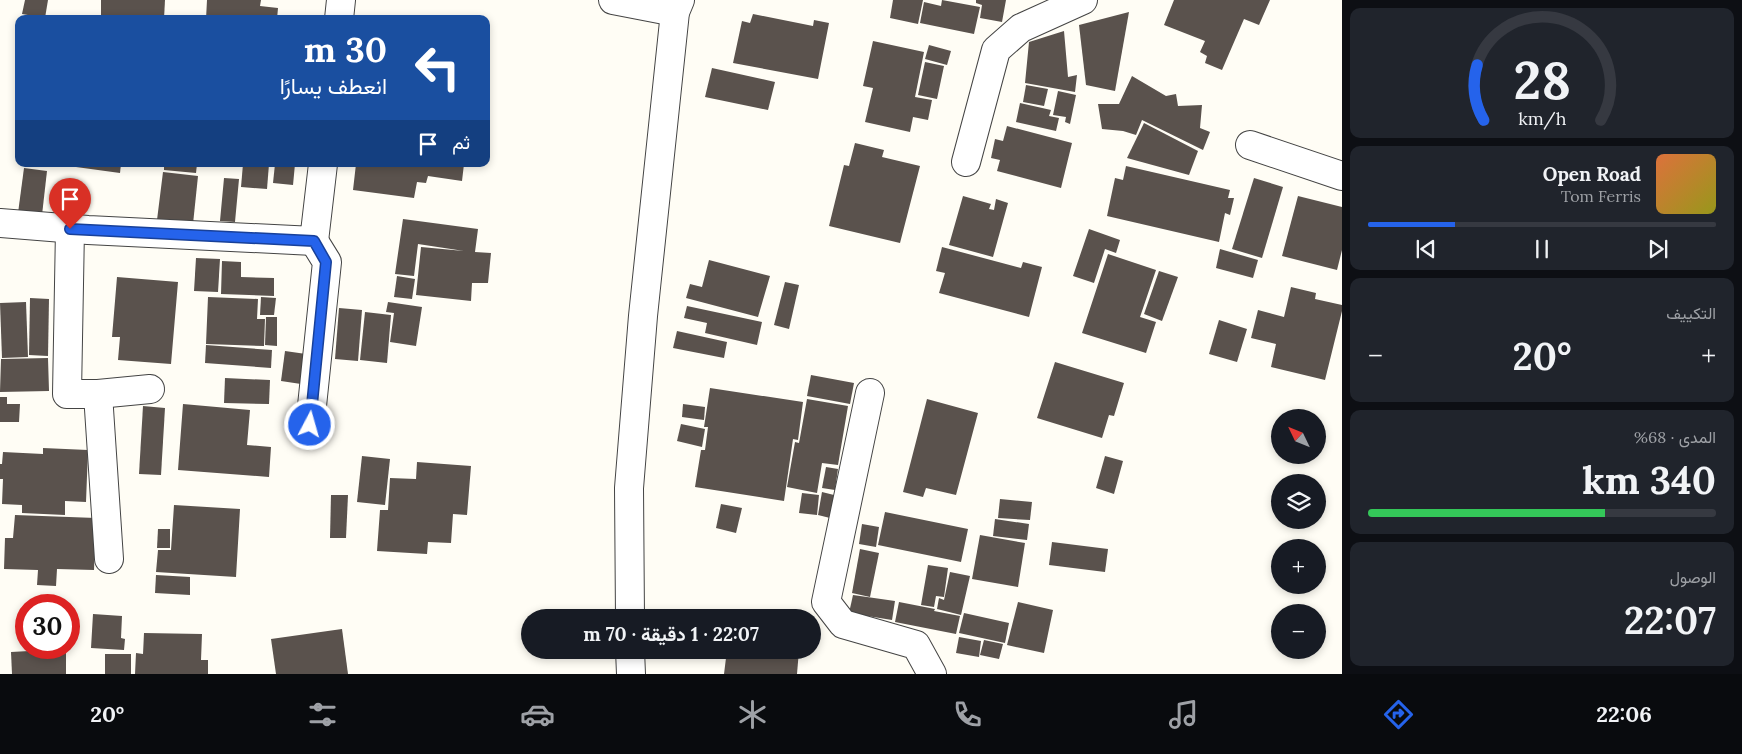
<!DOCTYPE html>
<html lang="ar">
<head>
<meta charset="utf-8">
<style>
  :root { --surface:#171b24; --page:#20242c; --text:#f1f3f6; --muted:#9ea1a6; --line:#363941; --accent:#2563eb }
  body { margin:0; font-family:Lora,Vazirmatn,serif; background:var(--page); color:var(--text); direction:rtl; height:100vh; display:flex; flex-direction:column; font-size:19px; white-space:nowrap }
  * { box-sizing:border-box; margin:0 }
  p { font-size:16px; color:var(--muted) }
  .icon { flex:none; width:28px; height:28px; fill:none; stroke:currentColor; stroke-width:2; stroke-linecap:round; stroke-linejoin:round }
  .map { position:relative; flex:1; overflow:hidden; direction:ltr }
  .details { display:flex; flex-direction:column; gap:8px; padding:8px; background:#0d0f14; width:400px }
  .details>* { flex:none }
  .guide { position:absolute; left:15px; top:15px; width:475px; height:152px; border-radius:10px; box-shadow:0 2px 8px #0003; direction:rtl; background:#1a4fa0; color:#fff; overflow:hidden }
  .needle { width:32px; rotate:313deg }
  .buttons { position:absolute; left:1271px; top:409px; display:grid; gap:10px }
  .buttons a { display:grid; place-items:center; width:55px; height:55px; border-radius:50%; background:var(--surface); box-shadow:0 2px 8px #0003; font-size:25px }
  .speed { position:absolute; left:15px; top:594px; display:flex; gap:10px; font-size:25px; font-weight:700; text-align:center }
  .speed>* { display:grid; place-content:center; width:65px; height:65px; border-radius:50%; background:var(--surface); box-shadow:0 2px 8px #0003; line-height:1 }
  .speed .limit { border:8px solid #d22; background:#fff; color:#111 }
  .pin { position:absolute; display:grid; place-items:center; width:42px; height:42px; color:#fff; margin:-51px -21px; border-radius:50% 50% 50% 0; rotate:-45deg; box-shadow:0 0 5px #0007 }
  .pin .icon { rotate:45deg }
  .me { position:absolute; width:55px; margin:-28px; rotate:6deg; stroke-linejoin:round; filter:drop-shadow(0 0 4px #0008) }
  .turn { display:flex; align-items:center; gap:18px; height:105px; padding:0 20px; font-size:22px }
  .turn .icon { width:65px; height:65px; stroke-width:2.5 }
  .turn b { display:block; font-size:35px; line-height:42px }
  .then { display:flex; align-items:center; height:48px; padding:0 20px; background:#0003; gap:10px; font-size:19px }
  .big { font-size:38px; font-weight:700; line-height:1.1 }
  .details .tile { flex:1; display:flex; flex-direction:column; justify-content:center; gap:8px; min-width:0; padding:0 18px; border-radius:10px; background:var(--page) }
  .details .dial { align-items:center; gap:0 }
  .dial svg { height:130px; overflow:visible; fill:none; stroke:var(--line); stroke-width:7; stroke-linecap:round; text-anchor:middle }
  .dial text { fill:var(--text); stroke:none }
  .song { display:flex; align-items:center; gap:15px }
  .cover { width:60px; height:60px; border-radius:8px; background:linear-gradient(135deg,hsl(20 70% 55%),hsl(60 70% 35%)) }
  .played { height:5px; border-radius:2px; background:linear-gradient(90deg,var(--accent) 25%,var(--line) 25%) }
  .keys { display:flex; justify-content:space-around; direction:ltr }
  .heat { display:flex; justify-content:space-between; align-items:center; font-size:28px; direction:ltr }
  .charge { height:8px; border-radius:4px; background:linear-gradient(90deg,#34c759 68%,var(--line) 0) }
  .trip { position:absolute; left:521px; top:609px; width:300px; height:50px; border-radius:25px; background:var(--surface); box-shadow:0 2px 8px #0003; font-weight:700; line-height:50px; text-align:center; direction:rtl }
  .tabs { display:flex; height:80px; justify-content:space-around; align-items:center; background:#090b0e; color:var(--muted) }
  .tabs .icon { width:35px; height:35px }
  .tabs .selected { color:var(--accent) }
  .tabs b { font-size:22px; color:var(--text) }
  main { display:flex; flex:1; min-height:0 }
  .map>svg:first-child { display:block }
  .building { fill:#5a524d }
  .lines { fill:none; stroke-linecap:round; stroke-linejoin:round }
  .minor-casing { stroke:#444; stroke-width:30 }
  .minor { stroke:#fff; stroke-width:28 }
  .route-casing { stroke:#184099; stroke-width:12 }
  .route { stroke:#2563eb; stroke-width:9 }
</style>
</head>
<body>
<main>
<section class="details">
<div class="tile dial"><svg viewBox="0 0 100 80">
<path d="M14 69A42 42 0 1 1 86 69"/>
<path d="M14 69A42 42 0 0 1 10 35" stroke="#2563eb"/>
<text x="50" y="56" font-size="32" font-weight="700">28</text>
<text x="50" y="72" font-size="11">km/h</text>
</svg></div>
<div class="tile">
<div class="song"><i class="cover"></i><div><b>Open Road</b><p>Tom Ferris</p></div></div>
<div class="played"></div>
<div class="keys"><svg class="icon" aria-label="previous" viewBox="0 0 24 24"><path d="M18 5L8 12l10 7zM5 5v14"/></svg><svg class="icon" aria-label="pause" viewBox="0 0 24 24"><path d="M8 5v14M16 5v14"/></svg><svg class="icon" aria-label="next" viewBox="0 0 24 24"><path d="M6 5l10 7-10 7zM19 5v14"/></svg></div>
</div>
<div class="tile"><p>التكييف</p>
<div class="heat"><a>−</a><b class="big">20°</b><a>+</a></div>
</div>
<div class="tile"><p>المدى · 68%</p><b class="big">340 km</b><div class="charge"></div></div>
<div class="tile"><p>الوصول</p><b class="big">22:07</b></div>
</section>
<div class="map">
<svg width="1342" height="674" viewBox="0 0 1342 674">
  <rect width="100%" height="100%" fill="#fffdf5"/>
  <!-- building -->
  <g class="building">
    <polygon points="25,0 48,0 45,18 22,14"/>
    <polygon points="101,0 165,0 164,19 101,19"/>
    <polygon points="207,0 261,0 260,6 278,8 277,19 206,19"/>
    <polygon points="893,0 923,0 918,24 890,18"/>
    <polygon points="942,0 980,7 974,34 920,23 924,2 941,6"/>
    <polygon points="976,0 1006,0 1002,22 980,18 982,5 976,3"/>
    <polygon points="1174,0 1270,0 1259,25 1244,19 1222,70 1205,63 1207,56 1200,52 1205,41 1164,25"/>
    <polygon points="1129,12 1115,91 1086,85 1079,25"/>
    <polygon points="753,14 813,26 814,20 829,23 818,79 733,63 742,21 750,23"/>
    <polygon points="1064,31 1068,77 1077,75 1075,92 1025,83 1029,42"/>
    <polygon points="873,41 924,52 915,97 932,100 928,120 913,117 910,132 865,122 873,88 863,86"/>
    <polygon points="929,45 951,51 947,65 925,59"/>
    <polygon points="925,62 944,66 937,99 918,95"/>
    <polygon points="712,68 775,82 768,110 705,97"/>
    <polygon points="1132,76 1166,96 1176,94 1178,106 1202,105 1200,128 1210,132 1203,150 1142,120 1136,135 1123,131 1102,129 1098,104 1119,104"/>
    <polygon points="1026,85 1048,89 1044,106 1023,102"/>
    <polygon points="1058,91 1076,95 1070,124 1065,122 1066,117 1053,115"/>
    <polygon points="1020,103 1051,110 1049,116 1059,118 1056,131 1016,122"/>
    <polygon points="1144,123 1198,151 1189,175 1127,158"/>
    <polygon points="1007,126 1072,143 1061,188 997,171 1000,160 991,158 995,139 1003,141"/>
    <polygon points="855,143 884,150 882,157 920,166 900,243 829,226 844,165 849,166"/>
    <polygon points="54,164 121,164 120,173"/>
    <polygon points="164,164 197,164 196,173 164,170"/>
    <polygon points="243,164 269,164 267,189 241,187"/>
    <polygon points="275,164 295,164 293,185 273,183"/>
    <polygon points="356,164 464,164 462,181 428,176 426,183 417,182 414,198 353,190"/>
    <polygon points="1126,166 1230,190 1228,198 1234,198 1230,215 1225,213 1219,242 1107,216 1115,178 1123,180"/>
    <polygon points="24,168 47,171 42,215 18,213"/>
    <polygon points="163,172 198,176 193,224 157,220"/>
    <polygon points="224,178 239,179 235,222 220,221"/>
    <polygon points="1254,178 1283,187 1262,258 1232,249"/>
    <polygon points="963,196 991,204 989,209 994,210 996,199 1008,203 993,257 949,245"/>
    <polygon points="1298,196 1342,207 1342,250 1337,270 1282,256"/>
    <polygon points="403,219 478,229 475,252 491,253 488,283 472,283 471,301 416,295 421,247 464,251 418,244 414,276 395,274"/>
    <polygon points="1089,229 1120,240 1116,253 1105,249 1094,283 1073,276"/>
    <polygon points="942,247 1021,268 1023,262 1042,267 1029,317 939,293 945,273 936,271"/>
    <polygon points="1220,249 1258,260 1253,278 1216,268"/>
    <polygon points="1108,254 1156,270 1140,317 1156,322 1146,353 1082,333"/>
    <polygon points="196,258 220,259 218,292 194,291"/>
    <polygon points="709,260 770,276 758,317 686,298 690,284 702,287"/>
    <polygon points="222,261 241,262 241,277 274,278 274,296 221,294"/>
    <polygon points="1159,271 1178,277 1162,321 1144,314"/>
    <polygon points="397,276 415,279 412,299 394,297"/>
    <polygon points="117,277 178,282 171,364 118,360 120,337 112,337"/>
    <polygon points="785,282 799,285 789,329 774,325"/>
    <polygon points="1291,287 1316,293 1315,299 1342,305 1342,311 1325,380 1271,367 1276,344 1251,338 1258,310 1284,317"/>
    <polygon points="208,297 258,299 257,319 265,319 264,346 206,344"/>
    <polygon points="261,297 276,298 274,315 260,315"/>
    <polygon points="30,298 49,299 48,356 29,355"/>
    <polygon points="26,302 28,357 2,358 0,303"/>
    <polygon points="388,302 422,307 416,346 390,342 394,313 386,312"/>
    <polygon points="687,306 762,322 757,345 705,333 707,323 684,318"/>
    <polygon points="339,308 362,310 358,361 335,359"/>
    <polygon points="365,312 391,315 387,363 360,360"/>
    <polygon points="266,317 277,317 277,346 265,345"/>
    <polygon points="1219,320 1247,329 1237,362 1209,354"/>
    <polygon points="677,331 727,342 724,358 673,348"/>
    <polygon points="206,345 272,350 271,368 205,363"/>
    <polygon points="285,351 306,354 301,384 281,381"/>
    <polygon points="48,358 49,391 0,392 1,359"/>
    <polygon points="1055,362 1124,383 1114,416 1109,415 1102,438 1037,418"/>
    <polygon points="811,375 854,383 850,404 807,396"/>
    <polygon points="225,378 270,380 269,404 224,403"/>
    <polygon points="710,388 803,402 798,440 793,439 784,501 695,487 701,450 705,450 708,427 704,427"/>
    <polygon points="0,397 7,397 7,404 20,404 19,422 0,422"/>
    <polygon points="807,399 848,406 838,465 822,463 817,493 787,487 795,442 799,443"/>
    <polygon points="927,399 978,413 956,495 926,488 923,497 903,492"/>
    <polygon points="183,404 250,410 247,445 271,447 269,477 178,470"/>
    <polygon points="683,404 705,407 704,420 682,417"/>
    <polygon points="143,406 165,408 161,475 139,474"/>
    <polygon points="681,424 705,429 702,447 677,441"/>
    <polygon points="43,448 88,450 86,502 65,501 65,515 22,513 22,505 2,504 3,479 0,479 0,464 2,464 3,452 43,454"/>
    <polygon points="362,456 390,459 385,505 357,502"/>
    <polygon points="1105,456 1123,461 1114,494 1096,488"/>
    <polygon points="417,462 471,466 467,515 453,514 451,543 428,542 427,554 377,551 380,510 388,510 390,478 416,479"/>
    <polygon points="826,467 838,469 835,490 822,488"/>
    <polygon points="822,492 834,495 830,518 818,515"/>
    <polygon points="802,493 819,495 817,515 799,513"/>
    <polygon points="331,495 348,495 346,538 330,538"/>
    <polygon points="1000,499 1032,502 1030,520 998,518"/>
    <polygon points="721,504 742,508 736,533 716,528"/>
    <polygon points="174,505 240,509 236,577 156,572 158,550 171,550"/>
    <polygon points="885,512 968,529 961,562 878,545"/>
    <polygon points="15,515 96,518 94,570 57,569 56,586 37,585 38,570 4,569 5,538 13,538"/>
    <polygon points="995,519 1029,524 1027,540 993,536"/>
    <polygon points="862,524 879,527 876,547 859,544"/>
    <polygon points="158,529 170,529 170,548 157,548"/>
    <polygon points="980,535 1025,543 1018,587 972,579"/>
    <polygon points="1052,542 1108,549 1105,572 1049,565"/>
    <polygon points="860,549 879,553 870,597 852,593"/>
    <polygon points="928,565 948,568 944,597 936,596 934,607 921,605"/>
    <polygon points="950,572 970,576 961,615 937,609 939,598 944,600"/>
    <polygon points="156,575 190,577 190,595 155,593"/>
    <polygon points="853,595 895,601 892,620 849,613"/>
    <polygon points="899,602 935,609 934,611 960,616 956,634 895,622"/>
    <polygon points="1018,602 1053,610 1044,653 1007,645"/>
    <polygon points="964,613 1009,623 1005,643 959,633"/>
    <polygon points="93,614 122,616 121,638 125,639 124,650 91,648"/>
    <polygon points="342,629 348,674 276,674 271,639"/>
    <polygon points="144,633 202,634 201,660 208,660 208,674 135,674 136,653 143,654"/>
    <polygon points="959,637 981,641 979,657 956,653"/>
    <polygon points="984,640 1003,644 999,659 980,655"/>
    <polygon points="66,649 66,674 12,674 11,652"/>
    <polygon points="727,650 799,650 797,674 724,674"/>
    <rect x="105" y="654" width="26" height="20"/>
  </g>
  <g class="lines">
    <defs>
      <g id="minor">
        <polyline points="613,0 675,12"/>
        <polyline points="339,19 341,0"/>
        <polyline points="1250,145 1342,176"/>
        <polyline points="966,162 996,50 1021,28 1083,0"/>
        <polyline points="0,223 88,230 314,241 323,164"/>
        <polyline points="70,229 67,394 98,394 109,559"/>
        <polyline points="870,393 826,602 843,624 916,645 932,674"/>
        <polyline points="98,394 150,389"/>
        <polyline points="310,425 327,262 314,241"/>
        <polyline points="630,618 629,488 643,316 675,12 680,0"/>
        <polyline points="630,650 631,674"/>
      </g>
    </defs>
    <!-- minor casing -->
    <use href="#minor" class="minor-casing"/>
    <!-- minor -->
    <use href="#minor" class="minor"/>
  </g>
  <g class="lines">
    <defs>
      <polyline id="route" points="70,229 314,241 326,262 310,425"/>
    </defs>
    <!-- route casing -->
    <use href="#route" class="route-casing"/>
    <!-- route -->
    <use href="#route" class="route"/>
  </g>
</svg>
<div class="buttons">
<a><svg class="needle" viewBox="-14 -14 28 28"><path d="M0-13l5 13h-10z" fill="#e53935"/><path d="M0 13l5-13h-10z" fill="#9ea1a6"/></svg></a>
<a><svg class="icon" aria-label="layers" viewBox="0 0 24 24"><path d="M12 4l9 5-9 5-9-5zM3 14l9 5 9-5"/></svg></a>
<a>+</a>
<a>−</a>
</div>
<div class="speed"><div class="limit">30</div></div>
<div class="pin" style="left:70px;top:229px;background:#d93025"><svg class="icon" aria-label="arrive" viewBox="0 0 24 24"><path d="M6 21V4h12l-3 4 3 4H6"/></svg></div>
<svg class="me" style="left:310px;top:425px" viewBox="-20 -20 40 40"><circle r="17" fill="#2563eb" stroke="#fff" stroke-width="3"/><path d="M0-11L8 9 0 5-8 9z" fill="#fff"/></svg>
<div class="trip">22:07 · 1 دقيقة · 70 m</div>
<div class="guide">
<div class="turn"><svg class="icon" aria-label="left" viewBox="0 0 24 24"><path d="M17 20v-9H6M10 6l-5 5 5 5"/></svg><div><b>30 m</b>انعطف يسارًا</div></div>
<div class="then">ثم<svg class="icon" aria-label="arrive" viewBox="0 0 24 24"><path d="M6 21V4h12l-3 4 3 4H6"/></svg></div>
</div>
</div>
</main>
<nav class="tabs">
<b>22:06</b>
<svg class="icon selected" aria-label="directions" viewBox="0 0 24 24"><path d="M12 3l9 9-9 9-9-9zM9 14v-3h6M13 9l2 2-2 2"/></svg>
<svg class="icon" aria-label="music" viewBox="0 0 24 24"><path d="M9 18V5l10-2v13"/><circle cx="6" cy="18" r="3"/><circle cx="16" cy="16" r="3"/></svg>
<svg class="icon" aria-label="phone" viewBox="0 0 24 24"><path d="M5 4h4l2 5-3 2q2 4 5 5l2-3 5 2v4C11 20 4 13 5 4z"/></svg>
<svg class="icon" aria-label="climate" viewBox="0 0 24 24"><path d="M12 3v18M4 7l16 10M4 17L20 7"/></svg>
<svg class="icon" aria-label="car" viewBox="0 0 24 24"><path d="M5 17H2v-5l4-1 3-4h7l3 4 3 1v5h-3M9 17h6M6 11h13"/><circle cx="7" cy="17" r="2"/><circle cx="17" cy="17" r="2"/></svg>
<svg class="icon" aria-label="filters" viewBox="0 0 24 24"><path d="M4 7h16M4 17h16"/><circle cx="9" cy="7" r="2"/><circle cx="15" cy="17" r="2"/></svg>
<b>20°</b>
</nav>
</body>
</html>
